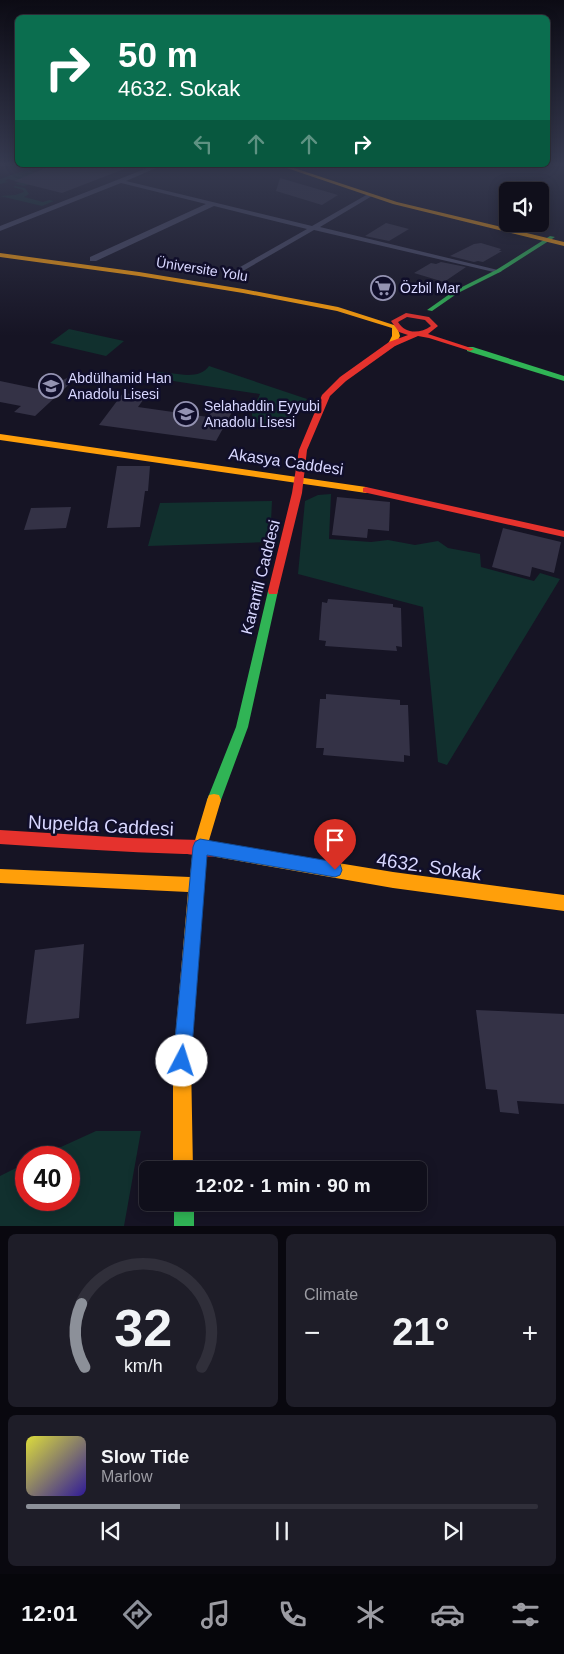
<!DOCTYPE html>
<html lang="en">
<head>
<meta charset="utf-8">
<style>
  :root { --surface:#100f1b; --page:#1e1d28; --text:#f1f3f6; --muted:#9c9ca3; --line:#302f3a; --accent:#8c9099 }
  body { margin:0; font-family:Helvetica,sans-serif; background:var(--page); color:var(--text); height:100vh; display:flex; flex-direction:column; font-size:19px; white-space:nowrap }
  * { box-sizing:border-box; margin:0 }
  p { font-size:16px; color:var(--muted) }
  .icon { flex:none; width:28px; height:28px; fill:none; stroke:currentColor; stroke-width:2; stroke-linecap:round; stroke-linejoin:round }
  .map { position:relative; height:1226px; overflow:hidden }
  .panel { display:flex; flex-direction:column; gap:8px; padding:8px; background:#09080f; flex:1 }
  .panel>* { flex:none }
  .guide { position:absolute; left:15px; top:15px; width:535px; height:152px; border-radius:8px; box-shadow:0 2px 12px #0003,0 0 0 1px var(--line); background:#0b6e4f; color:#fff; overflow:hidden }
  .tools { position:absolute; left:499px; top:182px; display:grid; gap:10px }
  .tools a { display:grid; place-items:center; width:50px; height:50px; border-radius:8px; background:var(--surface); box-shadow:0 2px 12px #0003,0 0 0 1px var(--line); font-size:25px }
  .speed { position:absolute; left:15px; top:1146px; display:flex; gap:10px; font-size:25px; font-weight:700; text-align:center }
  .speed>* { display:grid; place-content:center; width:65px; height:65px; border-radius:50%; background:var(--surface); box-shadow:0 2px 12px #0003,0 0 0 1px var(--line); line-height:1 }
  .speed .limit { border:8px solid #d22; background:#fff; color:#111 }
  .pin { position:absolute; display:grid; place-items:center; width:42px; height:42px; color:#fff; margin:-51px -21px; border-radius:50% 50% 50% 0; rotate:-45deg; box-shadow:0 0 5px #0007 }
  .pin .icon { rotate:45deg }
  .me { position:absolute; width:55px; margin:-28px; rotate:5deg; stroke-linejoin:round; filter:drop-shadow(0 0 4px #0008) }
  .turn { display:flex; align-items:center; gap:18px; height:105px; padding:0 20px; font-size:22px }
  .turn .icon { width:65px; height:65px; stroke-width:2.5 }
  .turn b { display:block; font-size:35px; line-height:42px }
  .lanes { display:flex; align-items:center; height:48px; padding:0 20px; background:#0003; justify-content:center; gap:25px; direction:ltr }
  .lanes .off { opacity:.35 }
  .big { font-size:38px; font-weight:600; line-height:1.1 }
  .panel .card { flex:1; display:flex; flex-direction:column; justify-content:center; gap:8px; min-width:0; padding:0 18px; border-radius:8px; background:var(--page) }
  .panel .dial { align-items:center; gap:0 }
  .dial svg { height:130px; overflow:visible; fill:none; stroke:var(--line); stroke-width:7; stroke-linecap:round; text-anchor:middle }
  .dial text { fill:var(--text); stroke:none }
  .song { display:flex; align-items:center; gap:15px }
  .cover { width:60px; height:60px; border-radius:8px; background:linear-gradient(135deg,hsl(60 70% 55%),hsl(250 70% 35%)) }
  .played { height:5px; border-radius:2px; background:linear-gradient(90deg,var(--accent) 30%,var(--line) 30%) }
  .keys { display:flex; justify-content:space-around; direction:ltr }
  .heat { display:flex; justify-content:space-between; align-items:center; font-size:28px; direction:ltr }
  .panel .tiles { flex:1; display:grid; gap:8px; grid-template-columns:1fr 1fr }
  .card:last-child { grid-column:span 2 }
  .trip { position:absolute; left:139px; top:1161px; width:288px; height:50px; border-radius:8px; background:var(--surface); box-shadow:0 2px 12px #0003,0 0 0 1px var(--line); font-weight:600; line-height:50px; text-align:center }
  .dock { display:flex; height:80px; justify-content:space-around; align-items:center; background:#06060b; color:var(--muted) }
  .dock .icon { width:35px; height:35px }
  .dock .selected { color:var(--accent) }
  .dock b { font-size:22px; color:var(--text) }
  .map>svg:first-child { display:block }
  .green { fill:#11302e }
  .building { fill:#343246 }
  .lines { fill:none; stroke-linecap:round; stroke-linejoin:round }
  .street { fill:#494a65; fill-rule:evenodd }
  .fast { fill:#30b455; fill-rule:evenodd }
  .slow { fill:#ff9f0a; fill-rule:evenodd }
  .jam { fill:#e5322d; fill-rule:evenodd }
  .route { fill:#1a73e8; stroke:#114b97 }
  .labels { text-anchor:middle; stroke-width:5; stroke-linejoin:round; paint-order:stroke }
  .far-street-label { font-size:14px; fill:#d8d7ff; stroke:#100e2a }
  .far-poi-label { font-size:14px; fill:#d8d7ff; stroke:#100e2a; text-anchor:start }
  .street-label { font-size:16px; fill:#d8d7ff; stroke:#100e2a }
  .near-street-label { font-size:19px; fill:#d8d7ff; stroke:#100e2a }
</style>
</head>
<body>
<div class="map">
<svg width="564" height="1227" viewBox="0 0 564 1227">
  <rect width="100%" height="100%" fill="#161424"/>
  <!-- green -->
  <g class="green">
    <polygon points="41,165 48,165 31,172 53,176 24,186 15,184 19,182 8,179 5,181 8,182 0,184 0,179"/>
    <polygon points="15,186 25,188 29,194 24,197 43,202 49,200 54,201 42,206 0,196 15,195 24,192 23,190 13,187"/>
    <polygon points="69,329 124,341 106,356 50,343"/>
    <path d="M209 366 307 399 287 429C279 431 250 426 252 412 253 406 258 400 260 394L160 379 157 384 143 383 151 372C168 370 198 383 209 366Z"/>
    <polygon points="331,494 329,539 371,542 388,540 415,545 438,541 448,548 480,554 481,567 534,581 540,573 560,579 447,765 438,762 423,607 298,574 305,501 318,495"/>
    <polygon points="272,501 270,542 148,546 160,503"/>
    <polygon points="96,1131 141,1131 124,1226 0,1226 0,1176 26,1163 26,1200 69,1200 69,1158 39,1157"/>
  </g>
  <!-- building -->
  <g class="building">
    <polygon points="53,165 85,168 93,165 132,166 62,193 14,181"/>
    <polygon points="280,178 338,195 322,205 276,191"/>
    <polygon points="386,223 409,229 389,241 365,236"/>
    <polygon points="481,243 501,249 499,251 502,251 483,262 478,261 474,262 450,256 474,244"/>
    <polygon points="441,262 466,267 444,282 414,273 431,263 436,264"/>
    <polygon points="75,374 77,377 35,416 14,412 21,406 0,402 0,381 43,390"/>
    <polygon points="123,393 146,396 138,407 208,417 213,410 232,412 216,441 99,425"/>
    <polygon points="117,466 150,466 148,491 145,491 140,527 107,528"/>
    <polygon points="337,497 390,502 389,531 368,529 367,538 332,535"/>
    <polygon points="71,507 66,528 24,530 31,508"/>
    <polygon points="503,528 561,542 554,573 532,567 530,577 492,567"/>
    <polygon points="328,599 393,604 393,607 401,608 402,647 396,646 397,651 325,646 326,641 319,640 322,602 327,603"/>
    <polygon points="326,694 400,700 400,705 408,705 410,756 404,755 404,762 323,755 324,748 316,748 320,699 326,699"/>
    <polygon points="84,944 79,1018 26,1024 35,950"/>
    <polygon points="476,1010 564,1014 564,1104 517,1101 519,1114 500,1112 497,1090 486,1089"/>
  </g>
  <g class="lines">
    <!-- street -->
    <polygon class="street" points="155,165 163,165 126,181 312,226 368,194 372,194 372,196 320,227 502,271 498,273 314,230 229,279 225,277 226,275 307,229 214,206 96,261 90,261 90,257 206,204 121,183 0,231 0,226"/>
    <!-- fast -->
    <g class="fast">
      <polygon points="550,236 555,237 500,272 458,293 432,311 427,310 454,291 496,270"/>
      <polygon points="467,347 473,347 564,376 564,381 467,351"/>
      <polygon points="273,587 278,591 248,727 221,800 219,805 214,806 209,805 207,800 236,727 268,591"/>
      <rect x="174" y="1202" width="20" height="25"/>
    </g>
    <!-- slow -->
    <g class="slow">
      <polygon points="278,165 285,165 397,202 564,242 564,246 393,204"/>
      <polygon points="0,253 139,272 243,289 338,307 397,326 400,336 395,346 389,346 388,344 392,336 392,328 337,311 243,293 139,276 0,257"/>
      <polygon points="0,434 366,487 371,490 366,493 0,440"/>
      <polygon points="214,794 219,795 221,800 207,847 191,1061 193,1170 173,1170 173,1061 188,892 0,883 0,869 190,877 193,847 207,800 209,795"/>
      <polygon points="216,843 393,872 564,895 564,911 393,888 216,857 211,855 209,850 211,845"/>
    </g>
    <!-- jam -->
    <g class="jam">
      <path d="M406 313 429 317 438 326 428 334 474 349 470 351 429 338 418 336 395 346 346 381 330 396 307 450 302 493 278 591 277 594H269L268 591 292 493 299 450 322 395 340 377 389 342 408 335 399 332 391 321ZM407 317 425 320 431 326C420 334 405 334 398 322Z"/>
      <polygon points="366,487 564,531 564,537 363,492 363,488"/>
      <path d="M0 830 128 838 200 840 221 845 223 850 221 855C211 859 195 854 184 854 122 852 61 848 0 844Z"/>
    </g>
  </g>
  <!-- sky -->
  <linearGradient id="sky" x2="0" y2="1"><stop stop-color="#0c0b14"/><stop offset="0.49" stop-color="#363a50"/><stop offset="1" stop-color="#363a50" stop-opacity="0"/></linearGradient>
  <rect width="564" height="336" fill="url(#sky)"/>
  <!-- route -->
  <polygon class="route" points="200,839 335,862 340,864 342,870 340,875 335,877 207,855 191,1061 189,1067 182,1070 176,1067 173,1061 193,847 195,842"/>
  <!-- icons -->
  <defs>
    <symbol id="supermarket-ring" viewBox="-11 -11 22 22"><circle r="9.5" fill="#100e2a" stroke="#9493b2" stroke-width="1.5"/><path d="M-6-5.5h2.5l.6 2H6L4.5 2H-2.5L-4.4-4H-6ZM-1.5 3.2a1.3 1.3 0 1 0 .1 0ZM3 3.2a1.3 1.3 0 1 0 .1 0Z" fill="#9493b2"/></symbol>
    <symbol id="school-ring" viewBox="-11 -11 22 22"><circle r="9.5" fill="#100e2a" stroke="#9493b2" stroke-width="1.5"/><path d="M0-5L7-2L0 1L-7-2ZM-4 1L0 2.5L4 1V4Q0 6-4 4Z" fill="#9493b2"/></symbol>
  </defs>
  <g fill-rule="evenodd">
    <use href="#supermarket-ring" x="369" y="274" width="28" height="28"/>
    <use href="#school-ring" x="37" y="372" width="28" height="28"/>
    <use href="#school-ring" x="172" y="400" width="28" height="28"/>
  </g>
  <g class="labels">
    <!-- far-street labels -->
    <g class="far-street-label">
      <text transform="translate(202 269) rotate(9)" y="5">Üniversite Yolu</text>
    </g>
    <!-- far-poi labels -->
    <g class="far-poi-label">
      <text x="400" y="293">Özbil Mar</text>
      <text x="68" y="383">Abdülhamid Han<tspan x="68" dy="16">Anadolu Lisesi</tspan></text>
      <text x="204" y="411">Selahaddin Eyyubi<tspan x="204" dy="16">Anadolu Lisesi</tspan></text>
    </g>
    <!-- street labels -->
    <g class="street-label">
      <text transform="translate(286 461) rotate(8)" y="6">Akasya Caddesi</text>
      <text transform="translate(260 577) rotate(-76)" y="6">Karanfil Caddesi</text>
    </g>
    <!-- near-street labels -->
    <g class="near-street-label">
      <text transform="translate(101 825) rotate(3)" y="7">Nupelda Caddesi</text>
      <text transform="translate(429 866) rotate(8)" y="7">4632. Sokak</text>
    </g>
  </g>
</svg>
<div class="tools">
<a><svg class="icon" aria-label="sound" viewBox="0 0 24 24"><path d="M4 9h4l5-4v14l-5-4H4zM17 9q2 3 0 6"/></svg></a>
</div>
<div class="speed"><div class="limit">40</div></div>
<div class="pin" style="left:335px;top:870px;background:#d93025"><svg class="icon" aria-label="arrive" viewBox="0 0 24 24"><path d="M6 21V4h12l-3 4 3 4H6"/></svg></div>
<svg class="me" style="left:182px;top:1061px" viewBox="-20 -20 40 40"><circle r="19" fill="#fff"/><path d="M0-13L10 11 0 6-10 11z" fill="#1a73e8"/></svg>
<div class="trip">12:02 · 1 min · 90 m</div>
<div class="guide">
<div class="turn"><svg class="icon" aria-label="right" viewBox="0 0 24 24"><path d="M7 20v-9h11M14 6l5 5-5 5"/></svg><div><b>50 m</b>4632. Sokak</div></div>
<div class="lanes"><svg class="icon off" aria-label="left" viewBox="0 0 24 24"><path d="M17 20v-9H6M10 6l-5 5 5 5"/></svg><svg class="icon off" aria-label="ahead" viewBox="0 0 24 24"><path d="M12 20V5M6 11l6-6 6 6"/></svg><svg class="icon off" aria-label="ahead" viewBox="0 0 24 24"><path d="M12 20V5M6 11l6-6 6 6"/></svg><svg class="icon" aria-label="right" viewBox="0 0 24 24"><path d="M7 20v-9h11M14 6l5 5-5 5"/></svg></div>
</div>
</div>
<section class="panel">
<div class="tiles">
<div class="card dial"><svg viewBox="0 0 100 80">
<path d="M14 69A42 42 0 1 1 86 69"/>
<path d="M14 69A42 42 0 0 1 12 30" stroke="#8c9099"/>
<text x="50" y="56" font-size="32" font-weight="700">32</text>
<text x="50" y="72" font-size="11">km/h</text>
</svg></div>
<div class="card"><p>Climate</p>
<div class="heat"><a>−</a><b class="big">21°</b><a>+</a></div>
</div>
<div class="card">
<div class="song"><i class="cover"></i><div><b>Slow Tide</b><p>Marlow</p></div></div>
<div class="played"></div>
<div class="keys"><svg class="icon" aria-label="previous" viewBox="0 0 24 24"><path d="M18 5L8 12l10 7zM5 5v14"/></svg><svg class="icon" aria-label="pause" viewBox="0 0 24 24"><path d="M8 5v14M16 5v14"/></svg><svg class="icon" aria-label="next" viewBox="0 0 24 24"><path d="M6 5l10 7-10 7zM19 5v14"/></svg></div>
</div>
</div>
</section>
<nav class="dock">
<b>12:01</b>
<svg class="icon selected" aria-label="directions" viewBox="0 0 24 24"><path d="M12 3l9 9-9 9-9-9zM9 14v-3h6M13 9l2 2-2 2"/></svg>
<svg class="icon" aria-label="music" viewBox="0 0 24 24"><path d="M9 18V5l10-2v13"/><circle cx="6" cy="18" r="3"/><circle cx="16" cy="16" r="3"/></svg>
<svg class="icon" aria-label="phone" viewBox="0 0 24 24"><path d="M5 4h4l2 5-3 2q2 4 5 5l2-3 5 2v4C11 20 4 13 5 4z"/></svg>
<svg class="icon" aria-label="climate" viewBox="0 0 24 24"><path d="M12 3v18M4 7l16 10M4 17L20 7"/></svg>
<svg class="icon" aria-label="car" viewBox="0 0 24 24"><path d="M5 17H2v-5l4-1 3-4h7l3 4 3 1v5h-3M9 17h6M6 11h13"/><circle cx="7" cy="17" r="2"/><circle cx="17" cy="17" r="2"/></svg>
<svg class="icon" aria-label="filters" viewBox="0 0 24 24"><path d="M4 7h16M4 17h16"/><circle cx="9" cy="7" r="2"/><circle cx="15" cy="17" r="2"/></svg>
</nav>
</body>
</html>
